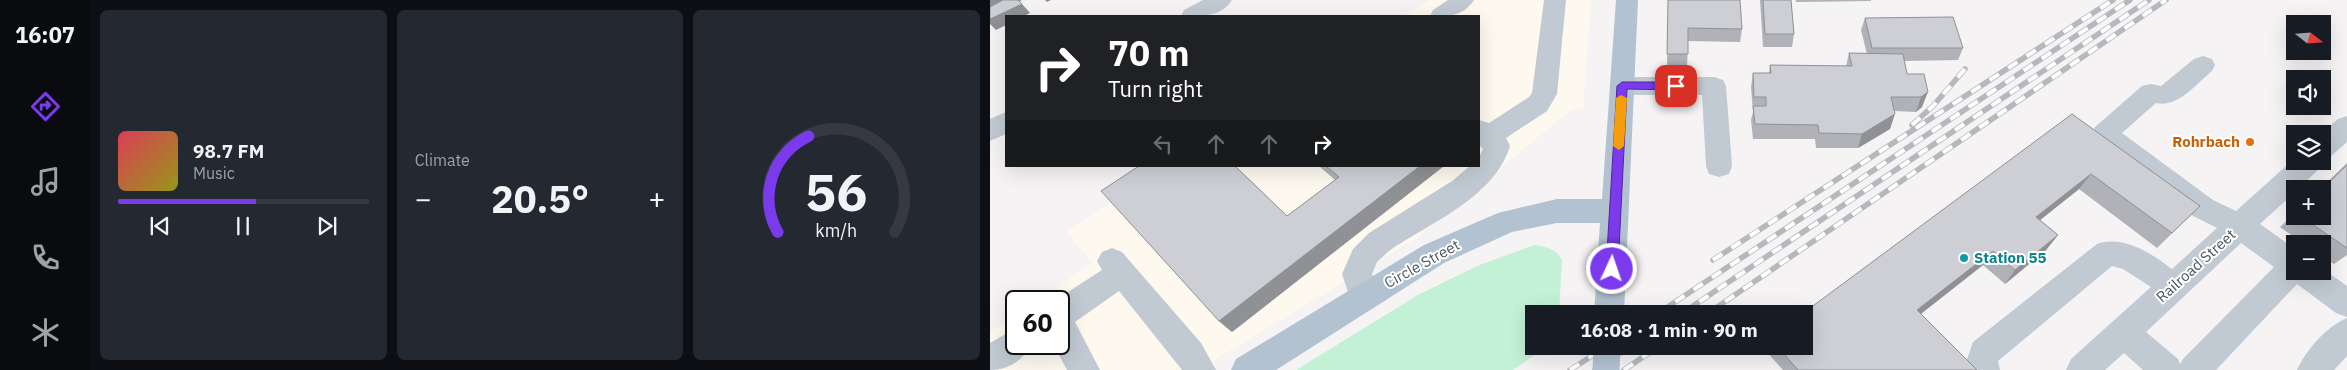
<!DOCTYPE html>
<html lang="en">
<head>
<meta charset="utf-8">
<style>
  :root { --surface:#171b24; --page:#242831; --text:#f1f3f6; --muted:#9ea1a6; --line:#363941; --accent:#7c3aed }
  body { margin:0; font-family:"IBM Plex Sans",sans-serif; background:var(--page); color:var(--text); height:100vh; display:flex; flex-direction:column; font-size:19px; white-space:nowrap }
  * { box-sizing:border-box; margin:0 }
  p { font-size:16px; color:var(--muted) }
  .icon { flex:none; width:28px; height:28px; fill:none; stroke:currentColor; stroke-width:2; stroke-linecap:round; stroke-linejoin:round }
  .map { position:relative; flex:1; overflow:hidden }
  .sheet { display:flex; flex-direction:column; gap:10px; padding:10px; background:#0d0f14; width:900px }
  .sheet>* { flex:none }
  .guide { position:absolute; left:15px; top:15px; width:475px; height:152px; border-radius:0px; box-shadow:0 5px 20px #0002; background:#202124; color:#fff; overflow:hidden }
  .needle { width:32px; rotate:107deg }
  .tools { position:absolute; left:1296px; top:15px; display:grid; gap:10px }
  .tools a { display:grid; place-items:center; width:45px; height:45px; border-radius:0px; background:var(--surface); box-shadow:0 5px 20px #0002; font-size:25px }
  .speed { position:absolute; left:15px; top:290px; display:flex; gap:10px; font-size:25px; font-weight:700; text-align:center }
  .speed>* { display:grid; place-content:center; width:65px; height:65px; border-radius:50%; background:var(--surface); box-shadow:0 5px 20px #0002; line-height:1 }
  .speed .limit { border:2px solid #111; border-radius:8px; background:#fff; color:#111 }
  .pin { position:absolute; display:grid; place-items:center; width:42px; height:42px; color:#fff; margin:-21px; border-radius:10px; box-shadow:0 2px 8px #0006 }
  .me { position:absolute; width:55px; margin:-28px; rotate:3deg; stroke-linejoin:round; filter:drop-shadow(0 0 4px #0008) }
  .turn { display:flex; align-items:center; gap:18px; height:105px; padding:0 20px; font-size:22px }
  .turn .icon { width:65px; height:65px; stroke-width:2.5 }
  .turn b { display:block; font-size:35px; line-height:42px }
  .lanes { display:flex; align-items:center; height:48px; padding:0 20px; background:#0003; justify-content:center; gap:25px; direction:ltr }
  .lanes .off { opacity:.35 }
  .big { font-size:38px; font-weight:700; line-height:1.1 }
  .sheet .tile { flex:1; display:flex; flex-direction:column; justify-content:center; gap:8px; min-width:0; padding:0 18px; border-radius:8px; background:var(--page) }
  .sheet .dial { align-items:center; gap:0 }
  .dial svg { height:130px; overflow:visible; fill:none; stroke:var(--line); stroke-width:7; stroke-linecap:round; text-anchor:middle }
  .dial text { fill:var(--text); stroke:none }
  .song { display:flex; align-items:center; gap:15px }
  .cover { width:60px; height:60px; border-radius:8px; background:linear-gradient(135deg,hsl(350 70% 55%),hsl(60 70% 35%)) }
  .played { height:5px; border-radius:2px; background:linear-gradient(90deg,var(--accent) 55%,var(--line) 55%) }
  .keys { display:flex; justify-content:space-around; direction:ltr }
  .heat { display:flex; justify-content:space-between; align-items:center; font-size:28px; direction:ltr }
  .sheet .tiles { flex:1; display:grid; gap:10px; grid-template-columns:repeat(3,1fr) }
  .trip { position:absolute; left:535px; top:305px; width:288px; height:50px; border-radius:0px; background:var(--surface); box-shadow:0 5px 20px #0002; font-weight:700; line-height:50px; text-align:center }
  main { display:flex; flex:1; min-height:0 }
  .dock { display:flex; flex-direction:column; width:90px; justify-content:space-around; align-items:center; background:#090b0e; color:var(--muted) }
  .dock .icon { width:35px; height:35px }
  .dock .on { color:var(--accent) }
  .dock b { font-size:22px; color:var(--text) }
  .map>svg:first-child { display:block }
  .commercial { fill:#fdf9ef }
  .green { fill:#c3f1d5 }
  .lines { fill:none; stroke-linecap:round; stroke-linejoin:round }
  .minor { fill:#c1cad2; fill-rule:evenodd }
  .major { fill:#b3c2d1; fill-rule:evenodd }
  .rail-casing { stroke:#b5b8bd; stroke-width:5.5 }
  .rail { stroke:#fff; stroke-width:4; stroke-dasharray:11; stroke-linecap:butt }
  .major-bridge { stroke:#b3c2d1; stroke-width:27 }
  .wall { fill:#b0b2b7 }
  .shaded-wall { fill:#909195 }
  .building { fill:#cdcfd5; stroke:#909195 }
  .route { fill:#7c3aed; stroke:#51269a }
  .slow { fill:#f59e0b }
  .food-dot { fill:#e8710a; stroke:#fff; stroke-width:2 }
  .culture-dot { fill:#0f9aa8; stroke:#fff; stroke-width:2 }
  .labels { text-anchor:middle; stroke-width:4; stroke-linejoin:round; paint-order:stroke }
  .food-label { font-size:15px; font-weight:bold; fill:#c56008; stroke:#fff; text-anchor:end }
  .culture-label { font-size:15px; font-weight:bold; fill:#0d838f; stroke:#fff; text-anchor:start }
  .street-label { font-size:15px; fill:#4a5661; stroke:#fff }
</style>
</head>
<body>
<main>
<nav class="dock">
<b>16:07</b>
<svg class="icon on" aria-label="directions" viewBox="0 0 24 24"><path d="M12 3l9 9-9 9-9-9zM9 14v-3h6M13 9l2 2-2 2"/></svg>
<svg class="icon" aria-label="music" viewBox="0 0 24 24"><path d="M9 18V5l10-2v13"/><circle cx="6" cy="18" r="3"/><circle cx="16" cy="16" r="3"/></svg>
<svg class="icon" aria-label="phone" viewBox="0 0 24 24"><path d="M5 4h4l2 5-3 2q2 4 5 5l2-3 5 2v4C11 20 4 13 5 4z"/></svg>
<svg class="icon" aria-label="climate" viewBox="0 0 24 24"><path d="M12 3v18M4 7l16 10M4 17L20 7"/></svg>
</nav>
<section class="sheet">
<div class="tiles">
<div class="tile">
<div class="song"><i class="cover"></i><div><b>98.7 FM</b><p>Music</p></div></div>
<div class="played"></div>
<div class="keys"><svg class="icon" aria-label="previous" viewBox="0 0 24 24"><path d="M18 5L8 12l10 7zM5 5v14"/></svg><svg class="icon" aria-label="pause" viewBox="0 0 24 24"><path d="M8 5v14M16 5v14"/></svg><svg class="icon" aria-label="next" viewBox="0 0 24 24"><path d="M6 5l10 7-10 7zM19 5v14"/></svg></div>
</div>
<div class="tile"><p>Climate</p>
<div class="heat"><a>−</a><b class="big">20.5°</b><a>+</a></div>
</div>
<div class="tile dial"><svg viewBox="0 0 100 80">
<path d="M14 69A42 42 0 1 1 86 69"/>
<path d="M14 69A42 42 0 0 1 33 10" stroke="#7c3aed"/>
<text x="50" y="56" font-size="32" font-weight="700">56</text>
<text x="50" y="72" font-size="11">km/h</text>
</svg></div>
</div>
</section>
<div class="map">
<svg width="1357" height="370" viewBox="0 0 1357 370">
  <rect width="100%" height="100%" fill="#f5f3f3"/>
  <!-- commercial -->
  <polygon class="commercial" points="439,0 601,0 593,109 582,109 428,237 208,370 0,370 0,332 26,315 26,344 69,344 69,301 46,301 103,263 76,232 179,166 489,166 489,16 414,16"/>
  <!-- green -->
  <path class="green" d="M544 245C556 246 566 249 572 260L569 314H544V346H557L523 370H306L428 295 487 266Z"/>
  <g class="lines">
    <!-- minor -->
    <g class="minor">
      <path d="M213 0H242C231 18 209 16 191 16L194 10Z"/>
      <path d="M458 0H484C473 17 458 16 440 16L443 10Z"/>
      <path d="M554 0H576L567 94 557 111 516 138 520 146C504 198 441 222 399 251L387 262 382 274 389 297 385 307 374 311 363 307 352 274 363 249 379 233 462 181 480 166H489V157L493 149 489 145V120L499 123 539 97 542 93Z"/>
      <path d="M1213 56 1222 59 1225 65 1222 71C1206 84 1188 108 1166 103L1132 133 1223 200 1246 211 1305 158V161H1332V159L1333 161 1329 169 1308 189H1305V192L1270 224 1305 249V271H1332V268L1357 286V317L1346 313 1307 284 1226 370H1153L1134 353 1115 370H1076L1081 359 1161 287 1133 269 1122 266 1008 361 1010 370H978L976 362 983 342 1107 244C1133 235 1161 253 1182 269L1227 228 1203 216 1105 141 1101 134 1105 127 1152 86 1161 84 1171 86 1204 59ZM1251 243 1284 267 1193 359 1190 364 1188 359 1156 332Z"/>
      <polygon points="632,77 724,77 733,80 736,86 742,166 739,174 729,177 719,174 716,166 712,95 632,95 623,92 620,86 623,80"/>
      <polygon points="16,112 16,134 0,141 0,119"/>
      <polygon points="1357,116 1357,142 1341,156 1332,159 1331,134 1348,119"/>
      <polygon points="122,248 132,252 211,343 226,370 192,370 129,291 85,322 110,370 77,370 63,344 69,344 69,301 64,301 112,270 107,261 112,252"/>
      <path d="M1357 318V356L1344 370H1307C1315 351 1337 326 1357 318Z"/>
      <path d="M26 328V344H41C34 360 18 370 0 370V343Z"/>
    </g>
    <!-- major -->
    <polygon class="major" points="626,0 648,0 634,314 604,314 610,223 567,223 522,232 454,263 286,370 241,370 246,359 434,245 508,213 567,199 612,199"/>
    <defs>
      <g id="rail">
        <polyline points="922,125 943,106 975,69"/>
        <polyline points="723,260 1123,0"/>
        <polyline points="667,314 1140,0"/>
        <polyline points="691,314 1159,0"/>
        <polyline points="717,314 1176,0"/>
        <polyline points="580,370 617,346"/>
        <polyline points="605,370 641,346"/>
        <polyline points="634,370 669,346"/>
      </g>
    </defs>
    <!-- rail casing -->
    <use href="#rail" class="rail-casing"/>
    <!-- rail -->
    <use href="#rail" class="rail"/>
    <!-- major-bridge -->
    <polyline class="major-bridge" points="616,370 617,346"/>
  </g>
  <!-- wall -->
  <g class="wall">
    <polygon points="678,0 752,29 750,42 698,41 697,67 677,67"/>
    <polygon points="770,0 801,0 804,34 802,47 773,47"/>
    <polygon points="806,0 881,0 881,1 806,2"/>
    <polygon points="875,18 973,48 968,60 914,61 917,74 934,74 932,107 926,112 904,111 900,129 868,148 826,148 825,139 763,139 761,120 763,112 761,87 763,73 779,73 780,65 856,66 859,53 877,54 871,30"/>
    <polygon points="1082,114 1210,206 1167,248 1089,189 1050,220 1068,235 1056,250 1015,284 993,265 931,314 987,370 793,370 776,351 777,346 814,346"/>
    <polygon points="1357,163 1357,255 1344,264 1332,257 1332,244 1314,244 1290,227 1305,213 1305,216 1332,216 1332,189 1330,189"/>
    <polygon points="329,166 454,166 242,332 229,321 246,167 297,216 345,180"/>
  </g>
  <!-- shaded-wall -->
  <g class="shaded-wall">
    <polygon points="0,0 32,0 0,16"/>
    <polygon points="55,0 61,0 57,2"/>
    <polygon points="32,4 40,13 34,16 16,16 16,25 6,30 0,24 0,19"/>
    <polygon points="938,92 932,107 926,112 931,97"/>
    <polygon points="905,114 900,129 868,148 872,134"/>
    <polygon points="430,166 454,166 242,332 229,321"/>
    <polygon points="1101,174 1089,189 1035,232 1046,217"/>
    <polygon points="1068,235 1056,250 1015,284 1025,270"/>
    <polygon points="1003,251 993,265 919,323 927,310"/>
  </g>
  <!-- building -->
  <g class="building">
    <polygon points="13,0 28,0 32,4 0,19 0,7"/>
    <polygon points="678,0 750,0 752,29 698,28 698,54 677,54"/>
    <polygon points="773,0 801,0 804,34 775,34"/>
    <polygon points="963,17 973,48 882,48 875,18"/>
    <polygon points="859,53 913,54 917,74 934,74 938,92 931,97 901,97 905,114 872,134 829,133 828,125 765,124 763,106 776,106 776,97 764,97 763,73 781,73 780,65 862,66"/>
    <polygon points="1082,114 1210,206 1182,233 1101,174 1046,217 1068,235 1025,270 1003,251 927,310 987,370 808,370 787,346 814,346 814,314 812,314"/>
    <polygon points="1357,165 1357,248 1310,216 1332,216 1332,189"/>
    <polygon points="149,166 245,166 297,216 349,177 336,166 430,166 229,321 111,191"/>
  </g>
  <!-- route -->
  <polygon class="route" points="632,82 686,82 691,86 686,90 637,89 628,269 626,273 618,273 616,269 627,86"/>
  <!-- slow -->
  <polygon class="slow" points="631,95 637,98 634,146 629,150 623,146 626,98"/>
  <!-- markers -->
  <circle class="food-dot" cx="1260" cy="142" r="5"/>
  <circle class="culture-dot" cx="974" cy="258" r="5"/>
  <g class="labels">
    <!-- food labels -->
    <g class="food-label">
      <text x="1250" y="147">Rohrbach</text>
    </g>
    <!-- culture labels -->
    <g class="culture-label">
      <text x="984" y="263">Station 55</text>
    </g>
    <!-- street labels -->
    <g class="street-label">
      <text transform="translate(432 264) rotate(-29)" y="5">Circle Street</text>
      <text transform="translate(1206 266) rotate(-42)" y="5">Railroad Street</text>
    </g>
  </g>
</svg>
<div class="tools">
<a><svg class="needle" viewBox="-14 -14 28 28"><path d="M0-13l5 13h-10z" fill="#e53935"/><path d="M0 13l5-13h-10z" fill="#9ea1a6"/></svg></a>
<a><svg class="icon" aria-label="sound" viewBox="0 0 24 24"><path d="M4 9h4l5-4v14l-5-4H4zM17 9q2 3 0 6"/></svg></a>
<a><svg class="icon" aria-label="layers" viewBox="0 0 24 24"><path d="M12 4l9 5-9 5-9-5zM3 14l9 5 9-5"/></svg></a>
<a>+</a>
<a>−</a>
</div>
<div class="speed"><div class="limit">60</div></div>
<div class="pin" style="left:686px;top:86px;background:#d93025"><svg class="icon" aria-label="arrive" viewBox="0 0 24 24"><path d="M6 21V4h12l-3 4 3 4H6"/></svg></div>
<svg class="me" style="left:622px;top:269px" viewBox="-20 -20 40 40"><circle r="17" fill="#7c3aed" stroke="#fff" stroke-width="3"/><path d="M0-11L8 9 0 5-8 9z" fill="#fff"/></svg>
<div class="trip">16:08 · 1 min · 90 m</div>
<div class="guide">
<div class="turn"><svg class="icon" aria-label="right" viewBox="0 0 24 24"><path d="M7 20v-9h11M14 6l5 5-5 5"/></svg><div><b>70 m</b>Turn right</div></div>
<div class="lanes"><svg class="icon off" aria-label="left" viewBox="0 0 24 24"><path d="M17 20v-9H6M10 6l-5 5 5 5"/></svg><svg class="icon off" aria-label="ahead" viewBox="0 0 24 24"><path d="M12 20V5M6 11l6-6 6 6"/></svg><svg class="icon off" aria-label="ahead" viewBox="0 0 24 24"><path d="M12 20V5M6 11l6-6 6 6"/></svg><svg class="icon" aria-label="right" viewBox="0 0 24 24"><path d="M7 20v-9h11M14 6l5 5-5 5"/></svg></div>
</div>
</div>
</main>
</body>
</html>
